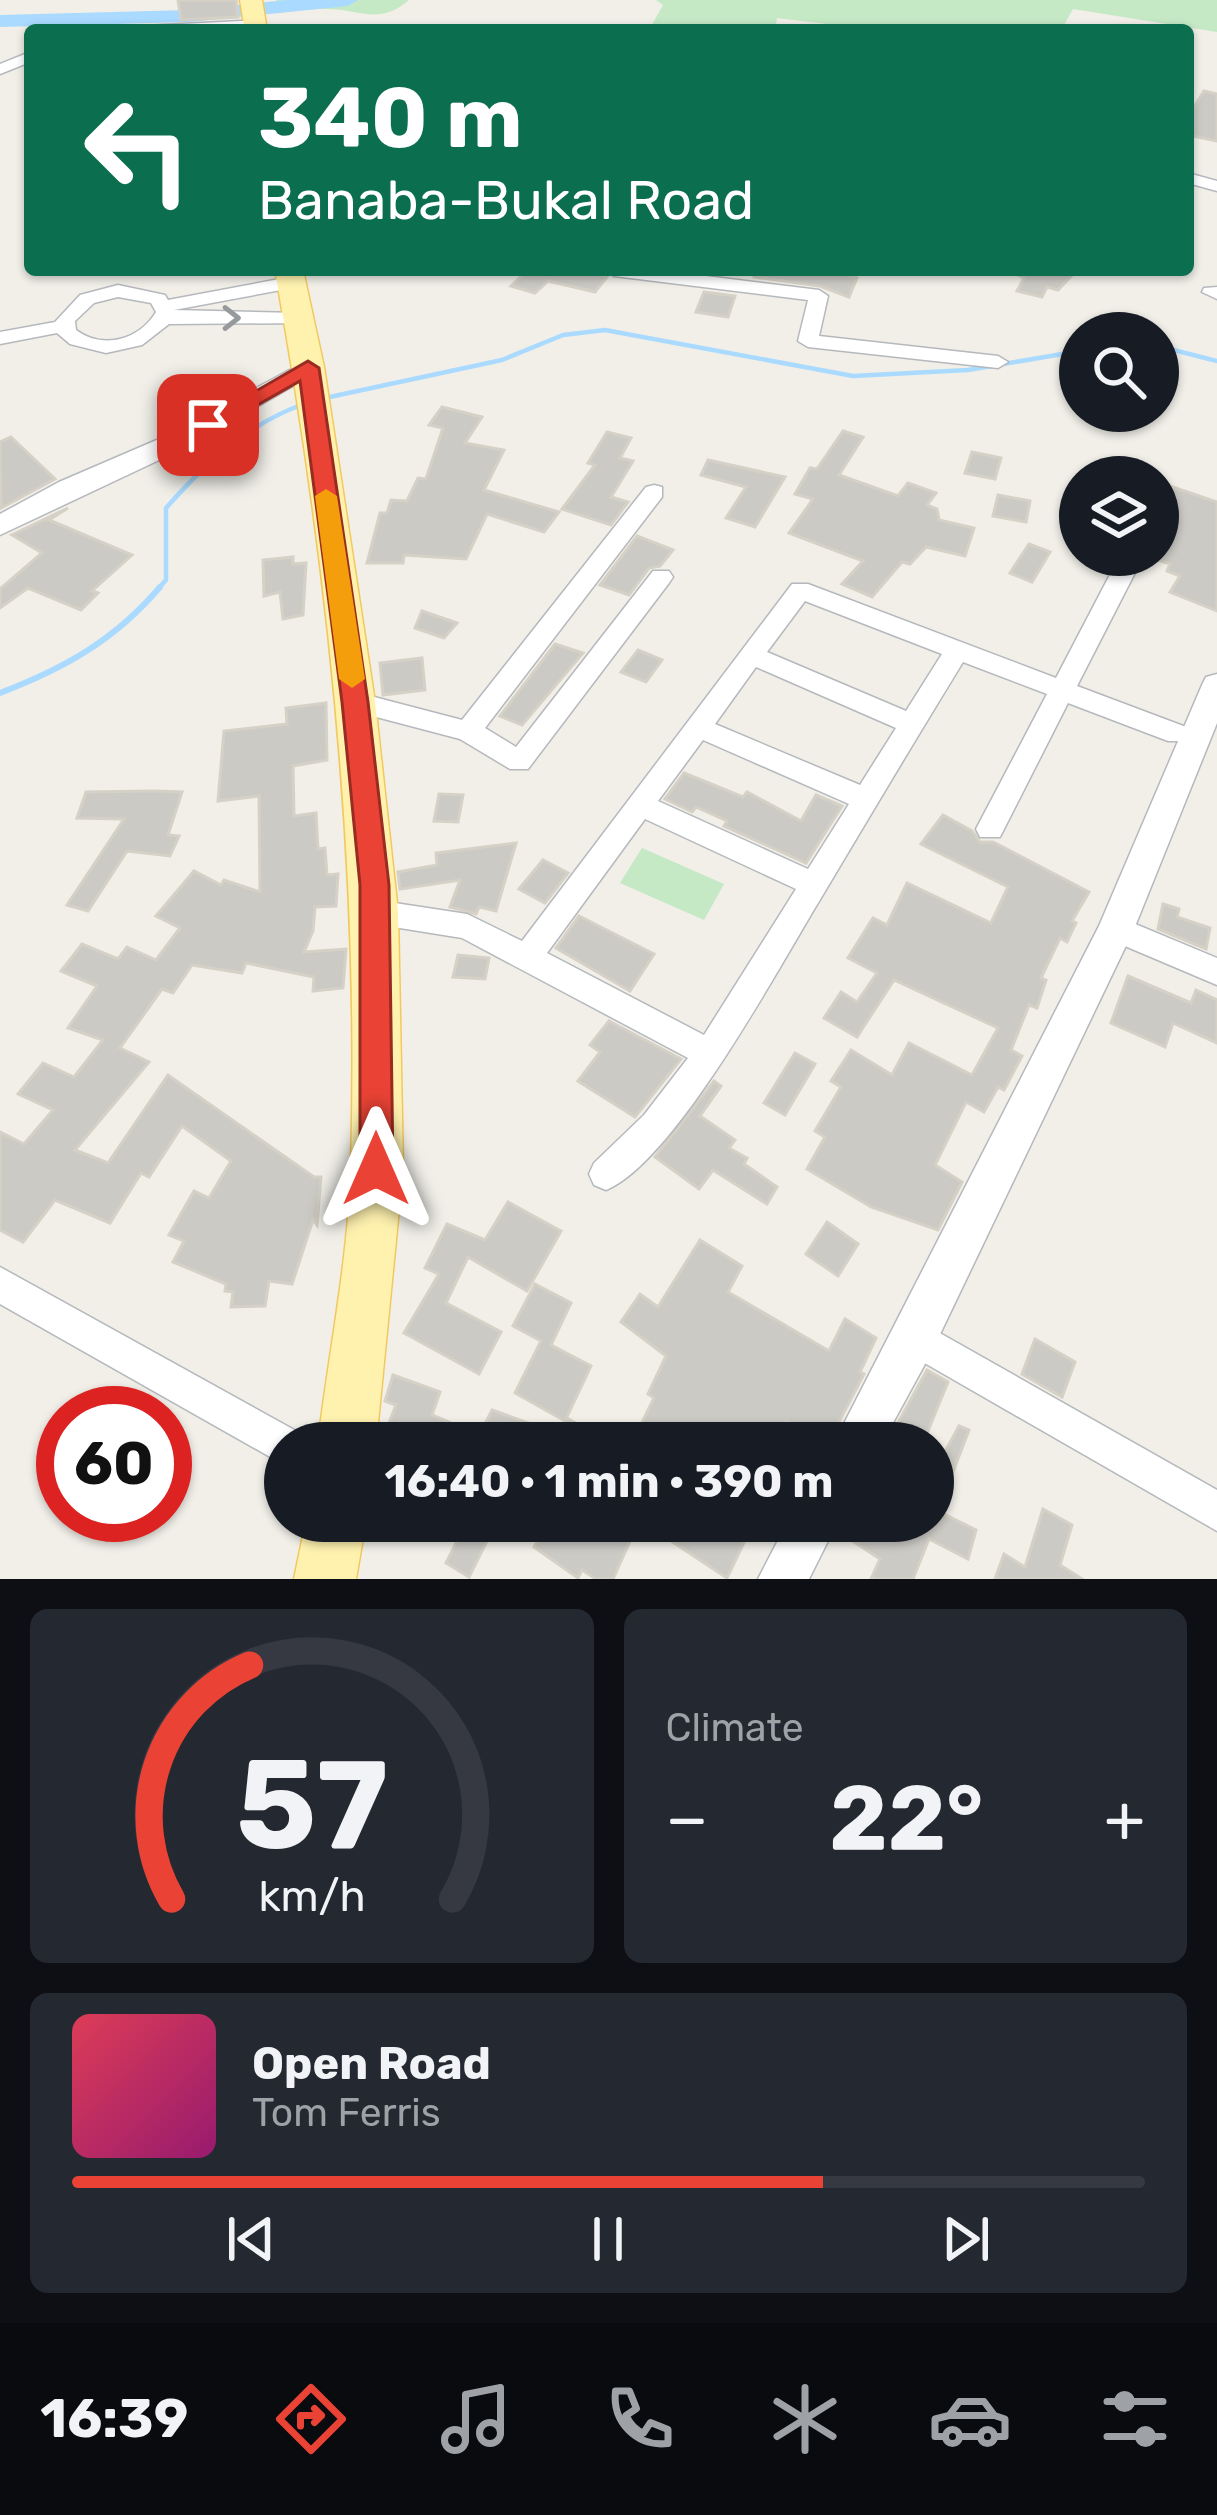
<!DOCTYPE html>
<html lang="en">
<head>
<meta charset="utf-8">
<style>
  :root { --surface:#171b24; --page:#242831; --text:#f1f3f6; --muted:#9ea1a6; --line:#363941; --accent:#ea4335 }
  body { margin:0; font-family:Rubik,sans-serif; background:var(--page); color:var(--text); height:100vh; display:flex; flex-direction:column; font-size:45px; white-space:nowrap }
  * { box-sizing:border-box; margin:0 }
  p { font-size:39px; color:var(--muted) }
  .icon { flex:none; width:66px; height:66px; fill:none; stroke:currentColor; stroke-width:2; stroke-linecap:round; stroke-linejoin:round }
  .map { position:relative; height:1579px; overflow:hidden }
  .details { display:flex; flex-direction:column; gap:30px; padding:30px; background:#0d0f14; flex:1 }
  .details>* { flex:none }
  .hud { position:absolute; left:24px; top:24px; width:1170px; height:252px; border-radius:12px; box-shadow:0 3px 9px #0004; background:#0b6e4f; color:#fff; overflow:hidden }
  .fabs { position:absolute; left:1059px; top:312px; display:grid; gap:24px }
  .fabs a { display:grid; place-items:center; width:120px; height:120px; border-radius:50%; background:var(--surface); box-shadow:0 3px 9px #0004; font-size:60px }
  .speed { position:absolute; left:36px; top:1386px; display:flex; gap:24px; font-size:60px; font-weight:700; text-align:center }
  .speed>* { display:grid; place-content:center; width:156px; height:156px; border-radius:50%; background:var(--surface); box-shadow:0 3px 9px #0004; line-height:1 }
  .speed .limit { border:18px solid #d22; background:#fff; color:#111 }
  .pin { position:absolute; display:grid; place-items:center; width:102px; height:102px; color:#fff; margin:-51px; border-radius:24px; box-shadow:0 6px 18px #0006 }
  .me { position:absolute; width:132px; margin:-66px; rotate:0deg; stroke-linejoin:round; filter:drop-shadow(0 0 9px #0008) }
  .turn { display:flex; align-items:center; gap:42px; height:252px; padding:0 36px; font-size:54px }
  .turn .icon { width:156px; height:156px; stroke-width:2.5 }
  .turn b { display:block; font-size:84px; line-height:102px }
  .big { font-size:90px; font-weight:700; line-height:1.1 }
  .details .card { flex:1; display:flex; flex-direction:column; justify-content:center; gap:18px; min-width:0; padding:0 42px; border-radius:18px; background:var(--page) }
  .details .dial { align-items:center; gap:0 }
  .dial svg { height:312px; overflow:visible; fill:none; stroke:var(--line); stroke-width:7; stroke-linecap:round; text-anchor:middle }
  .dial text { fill:var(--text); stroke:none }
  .song { display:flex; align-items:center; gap:36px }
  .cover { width:144px; height:144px; border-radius:18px; background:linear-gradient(135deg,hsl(350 70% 55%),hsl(320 70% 35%)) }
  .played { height:12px; border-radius:6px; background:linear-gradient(90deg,var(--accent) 70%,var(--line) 70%) }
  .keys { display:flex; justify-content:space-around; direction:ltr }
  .heat { display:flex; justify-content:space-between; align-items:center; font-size:66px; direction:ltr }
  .details .tiles { flex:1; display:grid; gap:30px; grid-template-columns:1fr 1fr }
  .card:last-child { grid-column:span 2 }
  .trip { position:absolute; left:264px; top:1422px; width:690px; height:120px; border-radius:60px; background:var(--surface); box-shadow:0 3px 9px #0004; font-weight:700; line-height:120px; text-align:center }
  .tabs { display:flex; height:192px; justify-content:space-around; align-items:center; background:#090b0e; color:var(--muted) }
  .tabs .icon { width:84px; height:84px }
  .tabs .active { color:var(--accent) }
  .tabs b { font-size:54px; color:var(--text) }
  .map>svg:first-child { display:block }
  .green { fill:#c5e8c5 }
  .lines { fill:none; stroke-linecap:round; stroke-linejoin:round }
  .stream-far1 { stroke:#aadaff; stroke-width:4.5 }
  .stream { stroke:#aadaff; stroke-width:6 }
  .river { fill:#aadaff; fill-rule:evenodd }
  .building { fill:#cccac5; stroke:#d6d1c6; stroke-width:3 }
  .minor-casing { stroke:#b5b8bc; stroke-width:3 }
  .tertiary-casing { stroke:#b5b8bc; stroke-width:3 }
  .primary-casing { stroke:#f2c960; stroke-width:3 }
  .minor { fill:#fff; fill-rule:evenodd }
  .tertiary { fill:#fff; fill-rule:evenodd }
  .primary { fill:#fff2af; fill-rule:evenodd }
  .oneway { stroke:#979a9d }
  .route { fill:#ea4335; stroke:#982c22; stroke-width:3 }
  .slow { fill:#f59e0b }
</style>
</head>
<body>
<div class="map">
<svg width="1217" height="1579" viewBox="0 0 1217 1579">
  <rect width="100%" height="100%" fill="#f1efe8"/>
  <!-- green -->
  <g class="green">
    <path d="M276 0H409C379 26 359 9 328 9 312 8 296 11 280 13Z"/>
    <polygon points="656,0 1217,0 1217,32 1073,9 1061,30 876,30 777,18 775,30 649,30 663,5"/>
    <polygon points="642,848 724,884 704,920 620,883"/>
  </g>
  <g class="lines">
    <!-- stream-far1 -->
    <g class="stream-far1">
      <polyline points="1158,346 1217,361"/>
      <polyline points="325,398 502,360 563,335 605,330 853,376 968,370 1080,351"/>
      <path d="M157 590 166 580V508C205 464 245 426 301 405"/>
    </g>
    <!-- stream -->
    <path class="stream" d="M0 693C65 668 115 640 160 587"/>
    <!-- river -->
    <polygon class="river" points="287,0 358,0 348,6 189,22 0,27 0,15 189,10"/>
  </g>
  <!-- building -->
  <g class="building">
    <polygon points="178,0 236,0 238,17 181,20"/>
    <polygon points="1204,91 1217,94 1217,141 1188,135 1188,117"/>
    <polygon points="528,270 593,270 607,277 595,292 548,281 535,293 511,286"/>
    <polygon points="754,270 832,270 857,278 849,297 820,286 754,277"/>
    <polygon points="1008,270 1077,270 1058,290 1047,287 1042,297 1017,291 1024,278"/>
    <polygon points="704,292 735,296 728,317 696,312"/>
    <polygon points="442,407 482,417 465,443 504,450 484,490 559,512 544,532 487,514 466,559 404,555 403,563 367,563 380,513 387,513 391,500 407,501 418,478 426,479 443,428 429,425"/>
    <polygon points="843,431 863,437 839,475 898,496 908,483 936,493 927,505 937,509 939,520 974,528 965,556 926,547 910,564 902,562 872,597 842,584 863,561 789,533 813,499 795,494 810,468 817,469"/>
    <polygon points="607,432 631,438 620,458 633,461 611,497 628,502 611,525 562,509 595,465 588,463"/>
    <polygon points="11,437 55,479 1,508 0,442"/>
    <polygon points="972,452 1001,458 995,479 965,473"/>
    <polygon points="708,460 785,477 755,527 726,518 746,487 701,475"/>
    <polygon points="1158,482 1217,502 1217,611 1170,592 1180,576 1167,571 1170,564 1158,560"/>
    <polygon points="998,495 1030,501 1026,522 993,516"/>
    <polygon points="68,508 49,520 132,555 92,591 98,593 81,610 28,588 0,608 0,589 42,553 12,535"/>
    <polygon points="637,536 673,550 660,566 649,568 629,595 600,585"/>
    <polygon points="1029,544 1050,552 1032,582 1010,573"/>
    <polygon points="293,557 293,564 306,563 303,615 283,619 280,592 264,596 263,560"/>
    <polygon points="422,611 457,623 444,638 415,628"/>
    <polygon points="555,644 583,653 522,725 500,716"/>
    <polygon points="638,650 662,660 646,682 621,672"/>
    <polygon points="422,658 425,690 383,695 380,663"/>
    <polygon points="326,703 327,760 293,766 294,816 316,813 318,849 325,848 327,875 338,874 336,906 315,907 313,931 304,952 346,949 343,988 313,991 314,977 246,963 242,973 192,965 173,993 162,989 120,1048 149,1062 75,1150 108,1163 168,1075 314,1177 321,1177 317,1225 313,1220 292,1284 269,1281 265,1306 231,1307 233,1292 225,1291 226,1284 173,1262 184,1241 169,1235 194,1191 209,1198 231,1161 182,1126 149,1177 141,1173 110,1223 55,1200 23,1242 0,1230 0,1132 24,1144 53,1110 18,1094 43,1063 74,1077 103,1040 68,1028 97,986 61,971 82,944 118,959 127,947 156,960 180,928 156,916 194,871 221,885 224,880 260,892 259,796 218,801 224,731 287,724 286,708"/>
    <polygon points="684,773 743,797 747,792 801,821 816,795 842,806 806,863 724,826 727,821 696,807 692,812 665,799"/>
    <polygon points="154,791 182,792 168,835 179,836 170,856 127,851 88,911 67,905 124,819 77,818 86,792"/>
    <polygon points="439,794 463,795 458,822 434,821"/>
    <polygon points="943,815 972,831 980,842 993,842 1089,892 1072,921 1076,923 1067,942 1060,938 1041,978 1046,980 1037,1008 1029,1005 1011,1050 1022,1056 1004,1090 998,1087 984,1112 966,1102 935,1165 962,1182 938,1230 871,1207 807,1169 825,1137 815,1131 841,1087 831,1081 851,1050 892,1075 909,1043 972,1075 998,1028 894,980 857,1037 824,1018 841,992 857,1002 877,973 848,958 873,918 887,925 907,883 991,923 1008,887 921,844"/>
    <polygon points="516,843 496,911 479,907 476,914 450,907 460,880 400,889 398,872 437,865 436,853"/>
    <polygon points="543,860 568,873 545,903 519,889"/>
    <polygon points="1163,904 1179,909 1177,917 1210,928 1206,949 1158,929"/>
    <polygon points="579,916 654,954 630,991 556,948"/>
    <polygon points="458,955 489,958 485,979 453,977"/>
    <polygon points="1128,976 1191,1003 1196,990 1217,1000 1217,1043 1173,1023 1165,1047 1111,1023"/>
    <polygon points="609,1021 681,1059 635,1117 578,1081 600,1052 590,1045"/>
    <polygon points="795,1053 815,1064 785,1115 764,1103"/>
    <polygon points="714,1081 721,1086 700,1116 735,1140 729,1148 747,1158 744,1164 777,1187 767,1204 713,1170 699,1189 655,1157"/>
    <polygon points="508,1202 561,1231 527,1291 468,1257 446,1303 501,1332 479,1374 404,1333 439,1274 425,1268 447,1224 485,1240"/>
    <polygon points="827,1222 858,1244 838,1276 806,1254"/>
    <polygon points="700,1240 742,1266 728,1292 829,1351 845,1319 876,1338 860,1372 864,1374 828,1443 786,1421 777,1443 632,1443 654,1398 648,1394 666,1356 621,1322 640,1294 658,1307"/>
    <polygon points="535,1284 571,1303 551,1345 591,1366 565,1421 515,1393 541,1341 513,1326"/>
    <polygon points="1035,1339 1075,1362 1062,1397 1022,1374"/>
    <polygon points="927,1370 948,1382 923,1443 887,1443"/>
    <polygon points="393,1375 440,1392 432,1415 498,1443 381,1443 396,1405 385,1401"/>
    <polygon points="492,1410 559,1434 567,1418 610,1443 515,1443 484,1426"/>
    <polygon points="959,1426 969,1430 938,1511 976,1530 968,1559 929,1539 913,1579 871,1579 880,1559 851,1540 859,1521 933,1521 933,1474"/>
    <polygon points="1043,1509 1072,1525 1060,1565 1082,1579 995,1579 1004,1554 1025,1567"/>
    <polygon points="467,1521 497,1521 469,1577 446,1563"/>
    <polygon points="549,1521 639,1521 613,1579 596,1579 582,1570 578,1578 534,1547"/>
    <polygon points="641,1521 737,1521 750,1530 727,1578"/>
  </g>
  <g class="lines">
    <defs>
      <g id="minor">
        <polygon points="260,20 260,26 255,27 136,30 143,26"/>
        <polygon points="30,52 30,62 0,74 0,64"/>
        <polygon points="1188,173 1217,181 1217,191 1188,183"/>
        <polygon points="605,270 658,270 819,290 828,296 819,336 998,356 1008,362 998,368 808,347 798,341 808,300 614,276"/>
        <path d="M290 277 297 279V287L174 310 298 313 308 319 305 323 169 324 142 345 106 353 70 344 57 333 0 344V332L55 322 80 295 118 285 165 295 168 300ZM118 297 151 303 156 312C139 340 103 350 76 330L75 321 94 303Z"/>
        <polygon points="1217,287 1217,299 1202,292 1204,288"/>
        <polygon points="654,485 662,487 662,497 485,728 516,747 653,571 669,571 673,577 669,583 528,769 510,769 460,739 346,709 342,702 346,695 355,692 462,720 646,487"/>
        <path d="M1128 555 1140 563 1077 686 1186 727 1190 734 1186 741H1168L1068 703 1000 837H980L976 829 1047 694 963 662C915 740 868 819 821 898 780 965 675 1162 606 1190L594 1185 589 1174 594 1163 644 1115 688 1058 462 938 375 924 365 921 360 912 365 903 375 900 467 914 522 941 792 584H808L1056 678 1116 563ZM805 601 942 654 906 711 767 652ZM756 667 896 728 860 785 715 724ZM703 740 849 804 808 869 658 801ZM645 819 796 889 704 1035 547 953Z"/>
        <polygon points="1116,916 1217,958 1217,985 1106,938 1101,929 1106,920"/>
        <polygon points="0,1267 298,1432 303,1443 285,1443 285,1464 272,1458 0,1304"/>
        <polygon points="915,1319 1217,1490 1217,1531 902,1350 897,1337 902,1324"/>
      </g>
      <g id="tertiary">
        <polygon points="308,360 317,362 317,372 191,445 0,535 0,514 59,482 173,433"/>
        <polygon points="1217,674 1217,723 1134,929 931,1353 882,1443 834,1443 1099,926 1202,685 1206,677"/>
        <polygon points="788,1521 838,1521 809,1579 758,1579"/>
      </g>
      <g id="primary">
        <polygon points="240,0 262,0 267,30 245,30"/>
        <path d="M275 270H303L324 367 375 702 398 912 403 1169 376 1443H318C329 1351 349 1256 351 1164 360 865 328 564 275 270Z"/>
        <polygon points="306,1521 366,1521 356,1579 294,1579"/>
      </g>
    </defs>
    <!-- minor casing -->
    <use href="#minor" class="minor-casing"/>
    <!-- tertiary casing -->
    <use href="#tertiary" class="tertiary-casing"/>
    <!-- primary casing -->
    <use href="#primary" class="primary-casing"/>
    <!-- minor -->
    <use href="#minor" class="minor"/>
    <!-- tertiary -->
    <use href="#tertiary" class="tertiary"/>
    <!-- primary -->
    <use href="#primary" class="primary"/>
  </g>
  <!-- one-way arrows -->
  <defs><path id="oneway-chevron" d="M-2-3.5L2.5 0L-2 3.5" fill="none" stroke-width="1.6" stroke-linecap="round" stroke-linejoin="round" transform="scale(3)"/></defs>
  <use class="oneway" href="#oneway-chevron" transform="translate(231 318)"/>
  <!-- route -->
  <polygon class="route" points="308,361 319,368 368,702 389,885 393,1169 388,1180 376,1185 365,1180 360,1169 360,885 342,702 300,381 215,429 208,431 197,425"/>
  <!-- slow -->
  <polygon class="slow" points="326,489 337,496 365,679 352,688 339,679 315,496"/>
</svg>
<div class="fabs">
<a><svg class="icon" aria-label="search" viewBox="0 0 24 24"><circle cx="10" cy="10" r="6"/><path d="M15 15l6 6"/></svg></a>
<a><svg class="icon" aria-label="layers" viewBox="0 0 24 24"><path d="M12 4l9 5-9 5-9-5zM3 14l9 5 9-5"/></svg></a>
</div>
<div class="speed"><div class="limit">60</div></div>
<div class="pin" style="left:208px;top:425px;background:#d93025"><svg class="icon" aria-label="arrive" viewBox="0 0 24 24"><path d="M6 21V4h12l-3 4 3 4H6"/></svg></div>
<svg class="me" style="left:376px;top:1169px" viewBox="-20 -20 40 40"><path d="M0-17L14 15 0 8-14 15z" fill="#ea4335" stroke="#fff" stroke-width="4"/></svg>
<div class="trip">16:40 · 1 min · 390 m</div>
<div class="hud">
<div class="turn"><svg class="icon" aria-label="left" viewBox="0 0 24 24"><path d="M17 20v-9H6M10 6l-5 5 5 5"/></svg><div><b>340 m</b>Banaba-Bukal Road</div></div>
</div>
</div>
<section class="details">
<div class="tiles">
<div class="card dial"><svg viewBox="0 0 100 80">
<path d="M14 69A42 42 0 1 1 86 69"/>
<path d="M14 69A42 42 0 0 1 34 9" stroke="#ea4335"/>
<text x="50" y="56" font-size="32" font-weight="700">57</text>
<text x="50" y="72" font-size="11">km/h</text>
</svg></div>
<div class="card"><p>Climate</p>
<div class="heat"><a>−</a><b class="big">22°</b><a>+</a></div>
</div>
<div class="card">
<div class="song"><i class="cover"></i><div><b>Open Road</b><p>Tom Ferris</p></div></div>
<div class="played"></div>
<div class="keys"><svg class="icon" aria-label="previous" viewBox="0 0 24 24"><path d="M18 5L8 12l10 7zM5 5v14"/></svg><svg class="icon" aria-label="pause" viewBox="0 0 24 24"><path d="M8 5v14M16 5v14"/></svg><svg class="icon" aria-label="next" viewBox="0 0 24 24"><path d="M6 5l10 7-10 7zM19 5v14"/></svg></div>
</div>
</div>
</section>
<nav class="tabs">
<b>16:39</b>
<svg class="icon active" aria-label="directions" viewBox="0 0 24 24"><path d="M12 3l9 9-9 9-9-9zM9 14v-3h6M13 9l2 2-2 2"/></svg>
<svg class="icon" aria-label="music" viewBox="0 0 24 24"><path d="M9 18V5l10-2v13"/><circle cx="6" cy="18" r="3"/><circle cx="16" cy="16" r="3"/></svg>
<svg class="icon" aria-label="phone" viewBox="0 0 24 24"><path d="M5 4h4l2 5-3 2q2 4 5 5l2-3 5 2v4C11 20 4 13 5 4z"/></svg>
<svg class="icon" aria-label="climate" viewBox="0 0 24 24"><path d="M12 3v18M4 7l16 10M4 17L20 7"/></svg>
<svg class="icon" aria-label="car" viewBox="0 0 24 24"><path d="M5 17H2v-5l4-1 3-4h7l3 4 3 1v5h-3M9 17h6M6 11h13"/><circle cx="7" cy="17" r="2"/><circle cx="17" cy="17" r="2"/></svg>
<svg class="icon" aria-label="filters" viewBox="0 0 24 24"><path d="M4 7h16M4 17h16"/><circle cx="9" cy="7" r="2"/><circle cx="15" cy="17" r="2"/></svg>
</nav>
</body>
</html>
